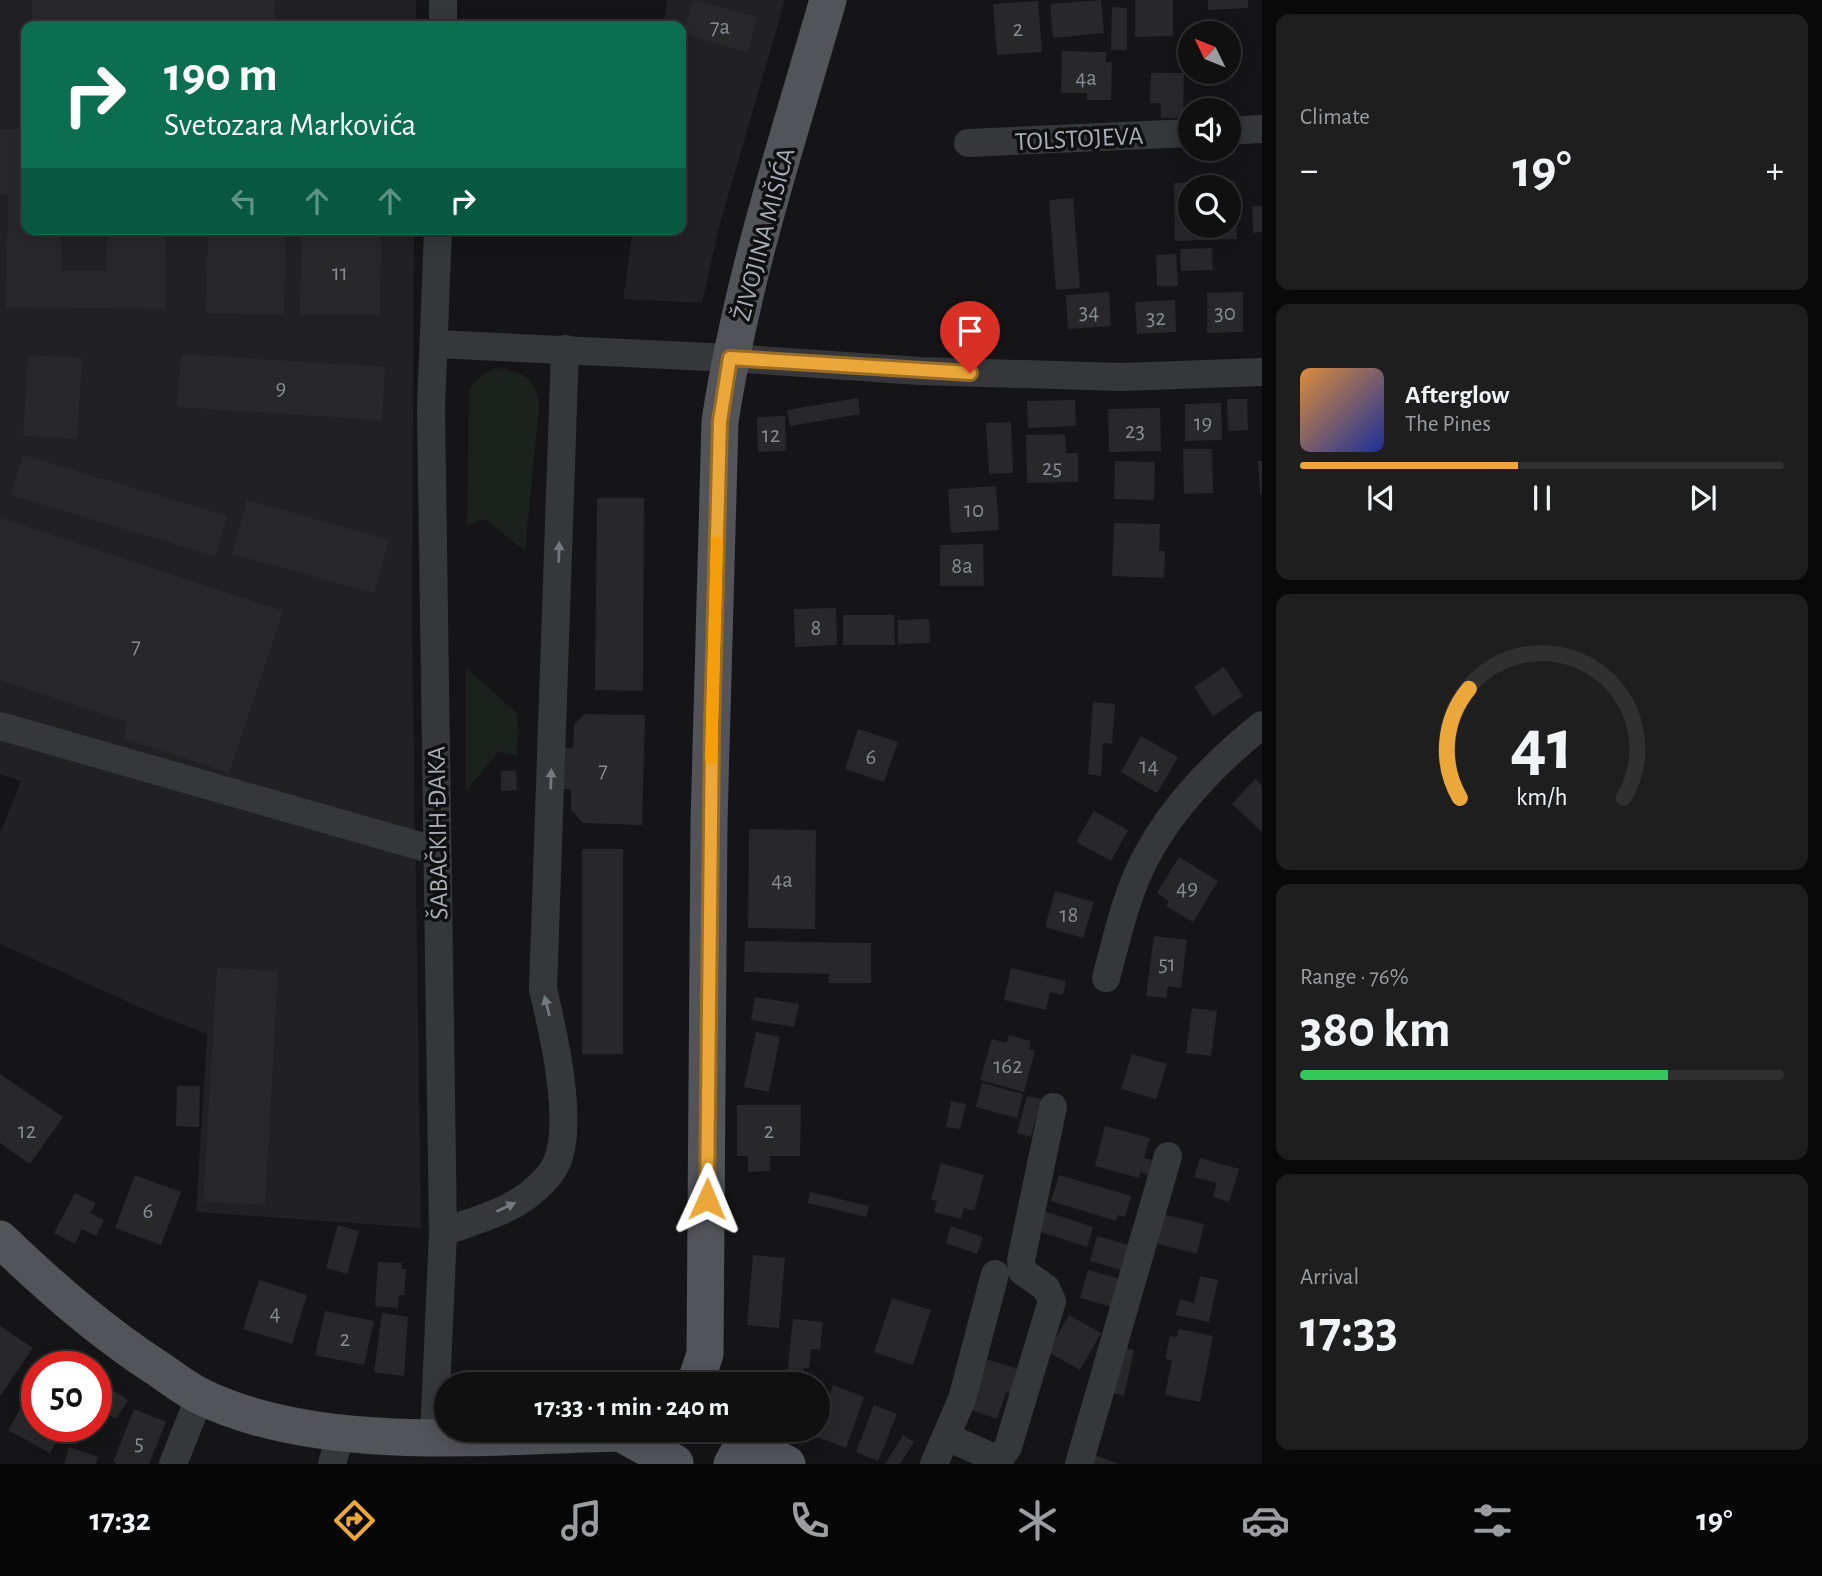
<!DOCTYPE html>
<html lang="en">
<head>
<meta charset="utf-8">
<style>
  :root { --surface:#101011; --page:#1e1e1f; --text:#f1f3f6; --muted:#9c9d9f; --line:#303031; --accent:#eba739 }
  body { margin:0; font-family:"Alegreya Sans",sans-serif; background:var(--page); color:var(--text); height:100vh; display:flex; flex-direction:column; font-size:26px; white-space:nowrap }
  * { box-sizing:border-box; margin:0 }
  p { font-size:23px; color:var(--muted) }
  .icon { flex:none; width:38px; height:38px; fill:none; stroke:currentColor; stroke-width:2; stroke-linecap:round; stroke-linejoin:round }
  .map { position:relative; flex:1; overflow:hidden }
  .details { display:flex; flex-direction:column; gap:14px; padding:14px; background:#090909; width:560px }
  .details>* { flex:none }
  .banner { position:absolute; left:21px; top:21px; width:665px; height:214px; border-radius:14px; box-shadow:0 4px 18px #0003,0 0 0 2px var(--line); background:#0b6e4f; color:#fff; overflow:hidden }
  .needle { width:46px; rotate:313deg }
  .fabs { position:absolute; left:1178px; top:21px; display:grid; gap:14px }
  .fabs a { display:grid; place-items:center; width:63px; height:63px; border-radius:50%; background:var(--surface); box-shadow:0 4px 18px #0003,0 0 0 2px var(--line); font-size:35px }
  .speed { position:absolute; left:21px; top:1351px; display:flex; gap:14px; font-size:35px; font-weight:700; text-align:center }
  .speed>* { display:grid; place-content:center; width:91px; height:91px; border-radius:50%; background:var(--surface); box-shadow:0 4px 18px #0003,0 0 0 2px var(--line); line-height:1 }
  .speed .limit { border:10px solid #d22; background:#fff; color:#111 }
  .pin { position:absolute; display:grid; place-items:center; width:60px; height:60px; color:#fff; margin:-72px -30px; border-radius:50% 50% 50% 0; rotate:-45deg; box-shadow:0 0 7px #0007 }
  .pin .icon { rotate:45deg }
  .me { position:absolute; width:77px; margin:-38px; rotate:1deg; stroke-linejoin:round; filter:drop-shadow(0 0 5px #0008) }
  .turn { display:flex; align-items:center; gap:24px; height:147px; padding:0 28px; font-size:32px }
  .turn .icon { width:91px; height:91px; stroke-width:2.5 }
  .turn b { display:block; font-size:49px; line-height:60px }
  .lanes { display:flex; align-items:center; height:66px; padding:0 28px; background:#0003; justify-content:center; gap:35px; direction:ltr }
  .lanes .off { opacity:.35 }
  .big { font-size:52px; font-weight:700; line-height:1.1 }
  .details .card { flex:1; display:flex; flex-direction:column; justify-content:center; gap:10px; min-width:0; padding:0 24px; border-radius:14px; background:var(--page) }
  .details .dial { align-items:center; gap:0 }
  .dial svg { height:182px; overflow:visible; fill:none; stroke:var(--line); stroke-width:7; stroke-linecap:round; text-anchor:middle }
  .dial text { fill:var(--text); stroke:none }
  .song { display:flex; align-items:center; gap:21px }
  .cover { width:84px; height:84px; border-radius:10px; background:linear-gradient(135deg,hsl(30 70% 55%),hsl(230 70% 35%)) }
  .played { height:7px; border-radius:4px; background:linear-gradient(90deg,var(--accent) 45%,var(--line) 45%) }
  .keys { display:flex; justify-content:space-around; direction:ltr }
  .heat { display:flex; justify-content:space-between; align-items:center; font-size:38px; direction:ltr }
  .charge { height:10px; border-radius:5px; background:linear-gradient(90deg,#34c759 76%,var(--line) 0) }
  .trip { position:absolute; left:434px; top:1372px; width:396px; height:70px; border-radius:35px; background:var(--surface); box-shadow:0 4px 18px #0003,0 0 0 2px var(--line); font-weight:700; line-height:70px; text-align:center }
  .tab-bar { display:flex; height:112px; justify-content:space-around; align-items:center; background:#060607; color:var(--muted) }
  .tab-bar .icon { width:49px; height:49px }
  .tab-bar .selected { color:var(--accent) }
  .tab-bar b { font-size:32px; color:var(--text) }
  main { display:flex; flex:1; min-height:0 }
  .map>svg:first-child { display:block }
  .built { fill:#212124 }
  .green { fill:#1b211c }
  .building { fill:#28282b; fill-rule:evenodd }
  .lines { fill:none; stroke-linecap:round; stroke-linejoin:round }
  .minor { stroke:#36373b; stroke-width:28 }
  .major { stroke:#52545a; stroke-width:37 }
  .oneway { fill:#74787f }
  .route-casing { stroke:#996d25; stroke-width:18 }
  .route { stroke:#eba739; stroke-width:12 }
  .slow { stroke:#f59e0b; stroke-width:12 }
  .labels { text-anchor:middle; stroke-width:7; stroke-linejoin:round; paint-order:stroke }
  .number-label { font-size:23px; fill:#868b92 }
  .street-label { font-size:26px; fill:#a7adb6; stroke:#101012 }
</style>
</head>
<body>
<main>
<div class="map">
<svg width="1262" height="1464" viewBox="0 0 1262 1464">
  <rect width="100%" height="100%" fill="#151517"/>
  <!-- built -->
  <g class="built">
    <polygon points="0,0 416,0 416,26 26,26 26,229 414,229 412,618 421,1228 196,1212 207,1034 155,1014 0,944 0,833 21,781 0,774"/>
    <polygon points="667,0 785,0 719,227 702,303 623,299 633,229 681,229 681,26 663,26"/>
  </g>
  <!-- green -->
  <g class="green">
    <path d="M500 368C526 373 538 381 539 409L525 551 485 519 467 525 469 391C477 378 485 370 500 368Z"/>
    <polygon points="466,668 518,714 517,755 498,752 466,791"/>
  </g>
  <!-- building -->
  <g class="building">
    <rect x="32" y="0" width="243" height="26"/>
    <polygon points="693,0 757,17 748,52 683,34"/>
    <polygon points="1101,0 1104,33 1053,38 1050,4"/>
    <polygon points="1135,0 1173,0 1173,36 1135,37"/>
    <polygon points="1208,0 1248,0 1248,8 1208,10"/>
    <polygon points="1038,1 1042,52 997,55 993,4"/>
    <polygon points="1112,7 1127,8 1127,50 1111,50"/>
    <polygon points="1062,51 1106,52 1106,62 1112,62 1111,100 1087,100 1087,93 1061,93"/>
    <polygon points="1151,73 1184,73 1183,118 1161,118 1161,103 1150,103"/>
    <polygon points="0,129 26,129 26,229 61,229 61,271 107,271 107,229 166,229 165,309 6,307 8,194 0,194"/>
    <path d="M1235 181 1237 239 1175 241 1174 183ZM1190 187H1228V226H1190Z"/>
    <polygon points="1073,198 1080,288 1056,290 1049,200"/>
    <polygon points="1252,206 1262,206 1262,232 1253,233"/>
    <polygon points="208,229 286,229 284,314 206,313"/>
    <polygon points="301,229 381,229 380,314 300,314"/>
    <polygon points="1212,248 1213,270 1181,271 1180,249"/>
    <polygon points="1176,254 1178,286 1157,286 1156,255"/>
    <polygon points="1109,292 1111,326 1068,329 1066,295"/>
    <polygon points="1243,292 1243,332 1207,333 1207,293"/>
    <polygon points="1175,300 1176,332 1137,334 1135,302"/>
    <polygon points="181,354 385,367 382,420 177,407"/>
    <polygon points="28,355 82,358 77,439 23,436"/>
    <polygon points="858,398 860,414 790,426 787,410"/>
    <polygon points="1227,399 1247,399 1248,430 1228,431"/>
    <polygon points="1075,400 1076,426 1028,428 1027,401"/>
    <polygon points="1221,403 1222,440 1185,441 1185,404"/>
    <polygon points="1160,408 1161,451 1109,452 1108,409"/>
    <polygon points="785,416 786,451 758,452 757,417"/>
    <polygon points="1011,422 1013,473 989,474 986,423"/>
    <polygon points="1065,434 1066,453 1078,453 1078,482 1027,483 1026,435"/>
    <polygon points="1183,449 1212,449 1213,493 1184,494"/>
    <polygon points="23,455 227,516 215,556 11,495"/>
    <polygon points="1115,461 1155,462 1154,500 1114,499"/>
    <polygon points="1258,461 1262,461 1262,494 1260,494"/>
    <polygon points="996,486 999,530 951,533 948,489"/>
    <polygon points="597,498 644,498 643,691 595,690"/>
    <polygon points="247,500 389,540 374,593 232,554"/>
    <polygon points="0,518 283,611 229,773 123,738 128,722 0,680"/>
    <polygon points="1114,523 1160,524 1159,551 1165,551 1164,578 1112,576"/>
    <polygon points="983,544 984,586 940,586 940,545"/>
    <polygon points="836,608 837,645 795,647 794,609"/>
    <polygon points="843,615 894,615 895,645 843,645"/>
    <polygon points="929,619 930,643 898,644 898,620"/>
    <polygon points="1224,667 1243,696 1213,716 1194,687"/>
    <polygon points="1093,702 1115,704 1112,744 1103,743 1101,776 1088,774"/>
    <polygon points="585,714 645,715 642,825 583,823 571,810 571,789 562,789 564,748 573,748 574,724"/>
    <polygon points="858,729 898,742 884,782 845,769"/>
    <polygon points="1141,736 1178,757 1157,793 1121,772"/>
    <polygon points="516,770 517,790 501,791 501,771"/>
    <polygon points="1255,779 1262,786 1262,832 1232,804"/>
    <polygon points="1094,811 1128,830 1111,861 1076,842"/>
    <polygon points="749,829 816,830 815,929 748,928"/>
    <rect x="582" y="849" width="41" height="205"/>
    <polygon points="1179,857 1218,881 1193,922 1166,906 1169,901 1157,893"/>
    <polygon points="1055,891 1094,902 1083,938 1045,927"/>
    <polygon points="1154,936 1187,940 1181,988 1168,986 1166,998 1146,996"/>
    <polygon points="745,941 871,943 871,983 828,983 829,974 744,972"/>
    <polygon points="217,968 278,971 265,1205 203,1201"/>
    <polygon points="1011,968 1066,981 1063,995 1050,992 1046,1010 1004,1000"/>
    <polygon points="755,997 799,1004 794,1027 751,1020"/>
    <polygon points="1192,1008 1217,1011 1211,1056 1186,1053"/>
    <polygon points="756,1032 780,1037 769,1092 744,1087"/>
    <polygon points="1009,1035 1031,1041 1029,1049 1035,1050 1024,1092 980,1080 992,1039 1007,1043"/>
    <polygon points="1132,1054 1167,1064 1156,1099 1121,1089"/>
    <polygon points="0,1074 63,1117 30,1164 0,1143"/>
    <polygon points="982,1083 1023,1094 1017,1118 976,1107"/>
    <polygon points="177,1086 200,1086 199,1127 176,1126"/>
    <polygon points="1027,1096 1041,1099 1031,1137 1017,1133"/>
    <polygon points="951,1101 966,1104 960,1129 946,1127"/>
    <polygon points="737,1105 801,1105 800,1156 770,1156 770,1171 748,1172 748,1156 737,1156"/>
    <polygon points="1105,1126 1150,1138 1144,1158 1152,1160 1148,1175 1140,1172 1139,1178 1095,1166"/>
    <polygon points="1200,1158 1239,1169 1229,1202 1213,1197 1217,1183 1194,1177"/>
    <polygon points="941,1163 984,1175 974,1211 964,1208 961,1219 934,1212 937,1201 931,1199"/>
    <polygon points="135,1175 181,1192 161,1245 115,1228"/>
    <polygon points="1059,1175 1131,1196 1125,1217 1118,1215 1116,1221 1051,1201"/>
    <polygon points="810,1192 869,1206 866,1217 808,1203"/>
    <polygon points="75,1193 96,1203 90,1213 104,1220 96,1236 82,1229 75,1244 54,1233"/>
    <polygon points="1038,1209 1093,1227 1087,1247 1032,1229"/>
    <polygon points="1162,1214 1204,1224 1197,1254 1155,1243"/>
    <polygon points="338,1225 359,1231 347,1274 326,1268"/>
    <polygon points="951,1226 983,1237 977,1254 946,1243"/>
    <polygon points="1097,1236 1132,1246 1125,1271 1090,1261"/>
    <polygon points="753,1255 785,1258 779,1328 747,1325"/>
    <polygon points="378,1262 402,1263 402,1269 406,1269 404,1295 399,1295 398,1308 375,1306"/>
    <polygon points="1088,1270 1124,1280 1116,1308 1080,1298"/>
    <polygon points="1200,1276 1218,1280 1209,1322 1176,1315 1180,1299 1194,1303"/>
    <polygon points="259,1280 307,1295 292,1344 243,1329"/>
    <polygon points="892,1298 931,1310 913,1365 874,1352"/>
    <polygon points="325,1311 374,1321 364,1365 315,1355"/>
    <polygon points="382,1313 408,1317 404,1376 374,1372"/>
    <polygon points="1069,1315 1101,1333 1080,1370 1048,1352"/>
    <polygon points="793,1319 823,1322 820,1350 811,1349 809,1368 804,1368 802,1384 786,1384"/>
    <polygon points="0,1326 33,1348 0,1396"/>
    <polygon points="1179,1329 1213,1336 1200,1402 1165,1395 1172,1360 1165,1359 1170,1336 1177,1337"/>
    <polygon points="1118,1346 1134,1350 1124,1396 1108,1392"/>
    <polygon points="986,1359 1021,1370 1013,1395 1006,1392 997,1419 969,1409"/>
    <polygon points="37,1379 37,1426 65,1426 50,1453 8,1430"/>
    <polygon points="102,1383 128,1400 116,1419 96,1407 96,1392"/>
    <polygon points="833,1385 864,1397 846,1448 814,1436"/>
    <polygon points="874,1405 897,1414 878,1461 856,1452"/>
    <polygon points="134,1409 166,1422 149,1464 117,1464 113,1462"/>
    <polygon points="903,1435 914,1442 900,1464 885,1464"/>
    <polygon points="69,1447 98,1457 96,1464 64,1464"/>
    <polygon points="1095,1455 1119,1464 1091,1464"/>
  </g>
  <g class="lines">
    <!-- minor -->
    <g class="minor">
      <polyline points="443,26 443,0"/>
      <polyline points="1228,131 1262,129"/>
      <polyline points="968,143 1190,133"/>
      <polyline points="435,344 730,358 920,371 1121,377 1262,372"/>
      <polyline points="0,726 437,851"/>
      <path d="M1106 978C1117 938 1126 894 1146 857 1174 804 1216 762 1262 725"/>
      <path d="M443 1232C470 1222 503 1214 527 1196 538 1187 550 1177 556 1164 575 1125 553 1031 543 989L565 349"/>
      <polyline points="434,1437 443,1232 431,409 438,229"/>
      <polyline points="947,1437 990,1456 1001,1457 1008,1447 1052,1301 1046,1288 1022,1271 1021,1260 1053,1107"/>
      <polyline points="173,1464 200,1396"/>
      <polyline points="332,1464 341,1432"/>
      <polyline points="934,1464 962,1399 995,1274"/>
      <polyline points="1079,1464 1168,1156"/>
    </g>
    <!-- major -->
    <g class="major">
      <path d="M0 1239C50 1287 101 1332 160 1370 173 1379 186 1389 200 1396 319 1454 490 1436 620 1433L632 1430"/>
      <path d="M695 1384 705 1354 709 822 720 421C742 278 788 139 828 0"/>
      <polyline points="746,1430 768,1454 787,1464"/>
      <polyline points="620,1433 675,1463"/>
      <polyline points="732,1464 741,1448 741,1430"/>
    </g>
  </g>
  <!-- one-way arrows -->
  <defs><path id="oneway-solid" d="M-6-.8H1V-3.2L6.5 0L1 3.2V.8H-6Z" transform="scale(1.75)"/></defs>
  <g class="oneway">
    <use href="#oneway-solid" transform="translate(559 552) rotate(-88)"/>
    <use href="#oneway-solid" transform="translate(551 779) rotate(-88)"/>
    <use href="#oneway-solid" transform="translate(547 1006) rotate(-104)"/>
    <use href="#oneway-solid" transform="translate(506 1207) rotate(-25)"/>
  </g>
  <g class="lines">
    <defs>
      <polyline id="route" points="707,1199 712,728 720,421 730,358 970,373"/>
    </defs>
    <!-- route casing -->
    <use href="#route" class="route-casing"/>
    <!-- route -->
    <use href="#route" class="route"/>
    <!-- slow -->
    <polyline class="slow" points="711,759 717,542"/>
  </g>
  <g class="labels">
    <!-- number labels -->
    <g class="number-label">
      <text x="720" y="34">7a</text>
      <text x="1018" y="36">2</text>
      <text x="1086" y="85">4a</text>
      <text x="340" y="280">11</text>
      <text x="1089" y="319">34</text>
      <text x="1225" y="320">30</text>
      <text x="1156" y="325">32</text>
      <text x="281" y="395">9</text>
      <text x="1203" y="430">19</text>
      <text x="1135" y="438">23</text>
      <text x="771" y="442">12</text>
      <text x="1052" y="475">25</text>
      <text x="974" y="517">10</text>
      <text x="962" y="573">8a</text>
      <text x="816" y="635">8</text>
      <text x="136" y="653">7</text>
      <text x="871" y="764">6</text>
      <text x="1149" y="773">14</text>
      <text x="603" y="777">7</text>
      <text x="782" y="887">4a</text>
      <text x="1187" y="895">49</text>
      <text x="1069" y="922">18</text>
      <text x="1167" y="971">51</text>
      <text x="1008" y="1073">162</text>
      <text x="27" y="1138">12</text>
      <text x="769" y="1138">2</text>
      <text x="148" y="1218">6</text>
      <text x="275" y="1320">4</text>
      <text x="345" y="1346">2</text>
      <text x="139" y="1450">5</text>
    </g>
    <!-- street labels -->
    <g class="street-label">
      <text transform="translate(1079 138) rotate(-3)" y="9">TOLSTOJEVA</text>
      <text transform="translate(763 234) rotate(-75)" y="9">ŽIVOJINA MIŠIĆA</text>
      <text transform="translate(437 833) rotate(-91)" y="9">ŠABAČKIH ĐAKA</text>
    </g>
  </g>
</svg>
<div class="fabs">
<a><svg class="needle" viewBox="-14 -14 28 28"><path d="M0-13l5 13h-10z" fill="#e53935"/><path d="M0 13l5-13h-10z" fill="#9c9d9f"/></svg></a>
<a><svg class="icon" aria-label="sound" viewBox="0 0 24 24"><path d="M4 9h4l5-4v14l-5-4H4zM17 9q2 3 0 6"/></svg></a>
<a><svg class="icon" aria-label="search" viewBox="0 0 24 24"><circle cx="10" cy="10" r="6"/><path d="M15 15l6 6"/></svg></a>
</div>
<div class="speed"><div class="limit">50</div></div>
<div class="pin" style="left:970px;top:373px;background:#d93025"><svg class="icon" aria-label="arrive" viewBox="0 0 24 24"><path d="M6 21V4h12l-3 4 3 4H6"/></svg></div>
<svg class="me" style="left:707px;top:1199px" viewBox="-20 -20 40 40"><path d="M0-17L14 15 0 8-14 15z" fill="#eba739" stroke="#fff" stroke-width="4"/></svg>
<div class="trip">17:33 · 1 min · 240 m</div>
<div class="banner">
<div class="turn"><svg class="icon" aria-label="right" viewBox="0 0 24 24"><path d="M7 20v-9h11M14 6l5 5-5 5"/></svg><div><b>190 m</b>Svetozara Markovića</div></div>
<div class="lanes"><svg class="icon off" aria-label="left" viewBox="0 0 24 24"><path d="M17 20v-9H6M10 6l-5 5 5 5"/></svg><svg class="icon off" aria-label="ahead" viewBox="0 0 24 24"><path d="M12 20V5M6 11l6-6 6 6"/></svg><svg class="icon off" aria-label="ahead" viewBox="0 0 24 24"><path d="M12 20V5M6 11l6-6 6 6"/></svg><svg class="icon" aria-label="right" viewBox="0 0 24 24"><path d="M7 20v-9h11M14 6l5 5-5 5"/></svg></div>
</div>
</div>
<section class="details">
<div class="card"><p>Climate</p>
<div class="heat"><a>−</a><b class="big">19°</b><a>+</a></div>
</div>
<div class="card">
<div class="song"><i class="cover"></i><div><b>Afterglow</b><p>The Pines</p></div></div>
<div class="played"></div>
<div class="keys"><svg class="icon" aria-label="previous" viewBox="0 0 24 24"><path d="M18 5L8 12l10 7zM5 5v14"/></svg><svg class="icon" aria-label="pause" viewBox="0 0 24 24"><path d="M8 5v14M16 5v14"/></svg><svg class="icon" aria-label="next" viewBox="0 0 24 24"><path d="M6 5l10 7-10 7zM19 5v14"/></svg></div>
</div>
<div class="card dial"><svg viewBox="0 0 100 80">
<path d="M14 69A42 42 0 1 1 86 69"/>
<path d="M14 69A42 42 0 0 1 18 21" stroke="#eba739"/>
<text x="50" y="56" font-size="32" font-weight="700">41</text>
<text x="50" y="72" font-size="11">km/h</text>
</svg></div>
<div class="card"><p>Range · 76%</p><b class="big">380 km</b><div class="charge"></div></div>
<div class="card"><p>Arrival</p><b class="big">17:33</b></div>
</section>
</main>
<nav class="tab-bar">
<b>17:32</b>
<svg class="icon selected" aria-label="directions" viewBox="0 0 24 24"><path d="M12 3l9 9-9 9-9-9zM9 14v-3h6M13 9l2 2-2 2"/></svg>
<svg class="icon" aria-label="music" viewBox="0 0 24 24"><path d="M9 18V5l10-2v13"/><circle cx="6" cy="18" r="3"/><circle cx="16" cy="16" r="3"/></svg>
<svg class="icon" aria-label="phone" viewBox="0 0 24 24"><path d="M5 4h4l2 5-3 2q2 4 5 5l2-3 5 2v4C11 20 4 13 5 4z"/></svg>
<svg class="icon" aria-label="climate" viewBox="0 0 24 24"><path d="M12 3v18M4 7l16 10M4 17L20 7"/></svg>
<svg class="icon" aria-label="car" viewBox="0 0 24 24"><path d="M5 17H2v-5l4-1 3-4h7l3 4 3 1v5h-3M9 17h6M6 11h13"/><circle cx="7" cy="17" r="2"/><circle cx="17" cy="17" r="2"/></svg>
<svg class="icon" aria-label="filters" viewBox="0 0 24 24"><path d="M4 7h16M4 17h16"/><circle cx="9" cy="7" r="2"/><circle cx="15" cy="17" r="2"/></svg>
<b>19°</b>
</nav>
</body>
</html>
